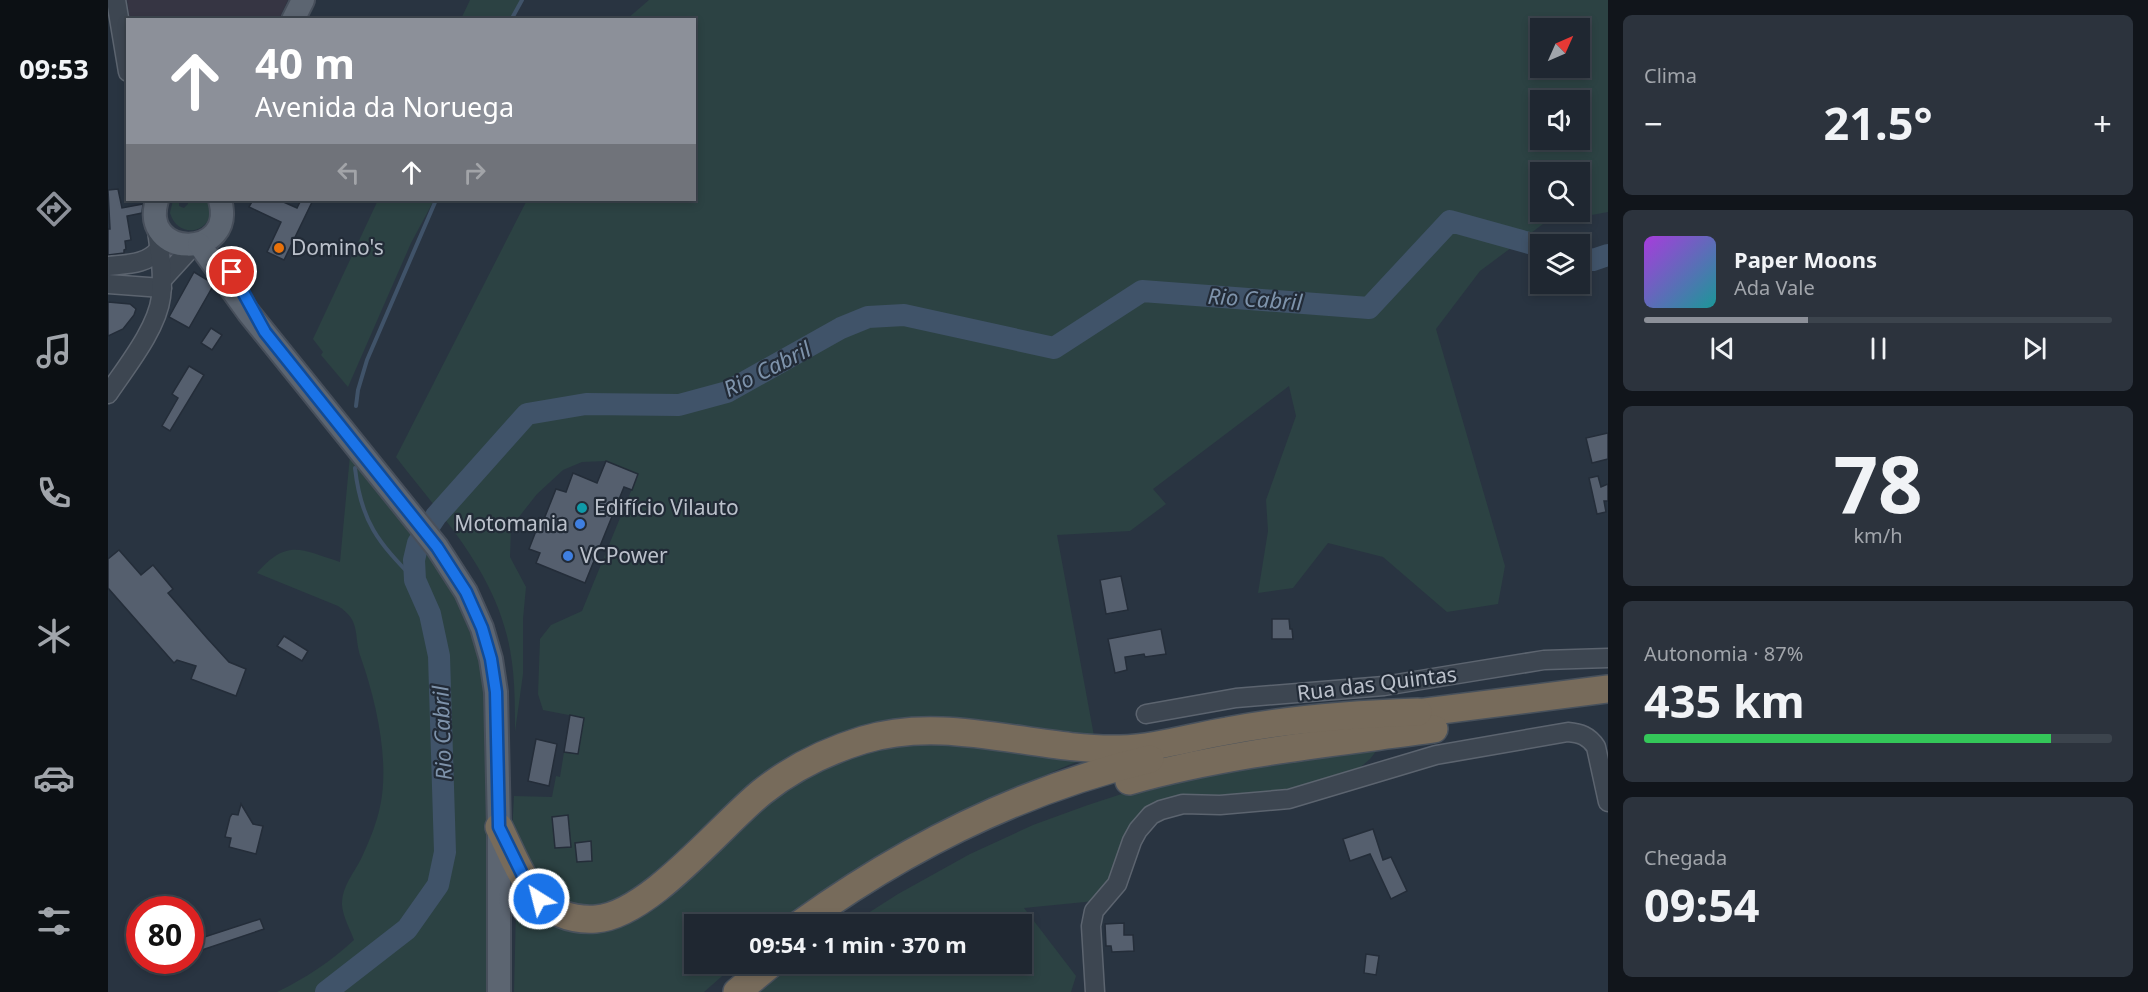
<!DOCTYPE html>
<html lang="pt">
<head>
<meta charset="utf-8">
<style>
  :root { --surface:#1f2731; --page:#2c333d; --text:#f1f3f6; --muted:#a1a5ab; --line:#3c444d; --accent:#8c9099 }
  body { margin:0; font-family:"Noto Sans",sans-serif; background:var(--page); color:var(--text); height:100vh; display:flex; flex-direction:column; font-size:22px; white-space:nowrap }
  * { box-sizing:border-box; margin:0 }
  p { font-size:20px; color:var(--muted) }
  .icon { flex:none; width:33px; height:33px; fill:none; stroke:currentColor; stroke-width:2; stroke-linecap:round; stroke-linejoin:round }
  .map { position:relative; flex:1; overflow:hidden }
  .sheet { display:flex; flex-direction:column; gap:15px; padding:15px; background:#11151b; width:540px }
  .sheet>* { flex:none }
  .banner { position:absolute; left:18px; top:18px; width:570px; height:183px; border-radius:0px; box-shadow:0 3px 9px #0003,0 0 0 2px var(--line); background:#8c9099; color:#fff; overflow:hidden }
  .needle { width:39px; rotate:45deg }
  .fabs { position:absolute; left:1422px; top:18px; display:grid; gap:12px }
  .fabs a { display:grid; place-items:center; width:60px; height:60px; border-radius:0px; background:var(--surface); box-shadow:0 3px 9px #0003,0 0 0 2px var(--line); font-size:30px }
  .speed { position:absolute; left:18px; top:896px; display:flex; gap:12px; font-size:30px; font-weight:700; text-align:center }
  .speed>* { display:grid; place-content:center; width:78px; height:78px; border-radius:50%; background:var(--surface); box-shadow:0 3px 9px #0003,0 0 0 2px var(--line); line-height:1 }
  .speed .limit { border:9px solid #d22; background:#fff; color:#111 }
  .pin { position:absolute; display:grid; place-items:center; width:51px; height:51px; color:#fff; margin:-26px; border:3px solid #fff; border-radius:50%; box-shadow:0 2px 6px #0007 }
  .me { position:absolute; width:66px; margin:-33px; rotate:324deg; stroke-linejoin:round; filter:drop-shadow(0 0 4px #0008) }
  .turn { display:flex; align-items:center; gap:21px; height:126px; padding:0 30px; font-size:27px }
  .turn .icon { width:78px; height:78px; stroke-width:2.5 }
  .turn b { display:block; font-size:42px; line-height:51px }
  .lanes { display:flex; align-items:center; height:57px; padding:0 30px; background:#0003; justify-content:center; gap:30px; direction:ltr }
  .lanes .off { opacity:.35 }
  .big { font-size:45px; font-weight:700; line-height:1.1 }
  .sheet .widget { flex:1; display:flex; flex-direction:column; justify-content:center; gap:9px; min-width:0; padding:0 21px; border-radius:9px; background:var(--page) }
  .sheet .dial { align-items:center; gap:0 }
  .dial b { font-size:78px; line-height:1 }
  .song { display:flex; align-items:center; gap:18px }
  .cover { width:72px; height:72px; border-radius:9px; background:linear-gradient(135deg,hsl(280 70% 55%),hsl(180 70% 35%)) }
  .played { height:6px; border-radius:3px; background:linear-gradient(90deg,var(--accent) 35%,var(--line) 35%) }
  .keys { display:flex; justify-content:space-around; direction:ltr }
  .heat { display:flex; justify-content:space-between; align-items:center; font-size:33px; direction:ltr }
  .charge { height:9px; border-radius:4px; background:linear-gradient(90deg,#34c759 87%,var(--line) 0) }
  .trip { position:absolute; left:576px; top:914px; width:348px; height:60px; border-radius:0px; background:var(--surface); box-shadow:0 3px 9px #0003,0 0 0 2px var(--line); font-weight:700; line-height:60px; text-align:center }
  main { display:flex; flex:1; min-height:0 }
  .tab-bar { display:flex; flex-direction:column; width:108px; justify-content:space-around; align-items:center; background:#0c1014; color:var(--muted) }
  .tab-bar .icon { width:42px; height:42px }
  .tab-bar .on { color:var(--accent) }
  .tab-bar b { font-size:27px; color:var(--text) }
  .map>svg:first-child { display:block }
  .medical { fill:#363543 }
  .green { fill:#2c4243; fill-rule:evenodd }
  .lines { fill:none; stroke-linecap:round; stroke-linejoin:round }
  .stream { stroke:#405369; stroke-width:4 }
  .river { stroke:#405369; stroke-width:22 }
  .building { fill:#555f6e; stroke:#242d39; stroke-width:1.5 }
  .minor-casing { stroke:#5c646f; stroke-width:21 }
  .major-casing { stroke:#474f5b; stroke-width:26 }
  .highway-casing { stroke:#48515c; stroke-width:30 }
  .minor { stroke:#3d4651; stroke-width:18 }
  .major { stroke:#5c6571; stroke-width:22 }
  .highway { stroke:#776b5b; stroke-width:27 }
  .route-casing { stroke:#114b97; stroke-width:15 }
  .route { stroke:#1a73e8; stroke-width:10 }
  .food-dot { fill:#e8710a; stroke:#222b37; stroke-width:2 }
  .culture-dot { fill:#0f9aa8; stroke:#222b37; stroke-width:2 }
  .shop-dot { fill:#3f7fe0; stroke:#222b37; stroke-width:2 }
  .labels { text-anchor:middle; stroke-width:4.5; stroke-linejoin:round; paint-order:stroke }
  .poi-label { font-size:21px; fill:#bbc1cb; stroke:#222b37; text-anchor:start }
  .street-label { font-size:21px; fill:#bbc1cb; stroke:#222b37 }
  .water-label { font-size:22px; font-style:italic; fill:#7e93ab; stroke:#222b37 }
</style>
</head>
<body>
<main>
<nav class="tab-bar">
<b>09:53</b>
<svg class="icon on" aria-label="directions" viewBox="0 0 24 24"><path d="M12 3l9 9-9 9-9-9zM9 14v-3h6M13 9l2 2-2 2"/></svg>
<svg class="icon" aria-label="music" viewBox="0 0 24 24"><path d="M9 18V5l10-2v13"/><circle cx="6" cy="18" r="3"/><circle cx="16" cy="16" r="3"/></svg>
<svg class="icon" aria-label="phone" viewBox="0 0 24 24"><path d="M5 4h4l2 5-3 2q2 4 5 5l2-3 5 2v4C11 20 4 13 5 4z"/></svg>
<svg class="icon" aria-label="climate" viewBox="0 0 24 24"><path d="M12 3v18M4 7l16 10M4 17L20 7"/></svg>
<svg class="icon" aria-label="car" viewBox="0 0 24 24"><path d="M5 17H2v-5l4-1 3-4h7l3 4 3 1v5h-3M9 17h6M6 11h13"/><circle cx="7" cy="17" r="2"/><circle cx="17" cy="17" r="2"/></svg>
<svg class="icon" aria-label="filters" viewBox="0 0 24 24"><path d="M4 7h16M4 17h16"/><circle cx="9" cy="7" r="2"/><circle cx="15" cy="17" r="2"/></svg>
</nav>
<div class="map">
<svg width="1500" height="992" viewBox="0 0 1500 992">
  <rect width="100%" height="100%" fill="#293441"/>
  <!-- medical -->
  <polygon class="medical" points="19,0 180,0 171,19 22,20"/>
  <!-- green -->
  <g class="green">
    <polygon points="362,0 414,0 403,19 353,19"/>
    <path d="M541 0H1500V212L1435 224 1372 271 1328 329 1397 566 1390 604 1339 612 1275 557 1220 543 1185 588 1150 593 1160 531 1158 500 1188 416 1181 386 1045 489 1058 504 1022 531 949 535 986 736 873 720 810 719 758 730 529 894 484 910 440 896 404 833 406 796 444 797 448 776 452 777 456 752 470 754 476 718 435 710 430 694 432 639 443 625 474 611 530 474 498 461 474 462 455 470 429 494 403 527 402 557 418 587 415 619V674L407 732C407 700 407 667 399 636 382 566 330 512 288 457L419 200H586V20L519 19ZM1432 28H1472V68H1432ZM1432 100H1472V140H1432ZM1432 172H1472V212H1432Z"/>
    <path d="M65 200H71V206L76 208 80 204 79 200H99C114 228 72 245 62 213Z"/>
    <polygon points="270,200 326,200 303,243 240,387 213,355 215,352 205,339"/>
    <path d="M242 455 333 572 349 599 368 648 374 674 379 736 381 918 379 992H169C198 978 222 962 246 940 242 929 235 917 234 905 233 888 246 873 253 859 261 842 268 825 272 807 282 761 268 701 253 658 245 636 254 621 230 606L149 573C180 538 193 550 232 562Z"/>
    <polygon points="847,739 986,757 963,764 902,790 826,829 751,871 674,924 586,924 586,963 629,963 596,992 406,992 408,908 425,911 458,924 487,925 659,799 742,755 785,742"/>
    <polygon points="1273,745 1262,759 1248,771 1191,790 1059,800 1012,869 987,901 916,908 968,976 963,992 652,992 687,963 914,963 914,924 743,924 790,894 862,854 925,825 980,805 1038,786"/>
  </g>
  <g class="lines">
    <!-- stream -->
    <g class="stream">
      <polyline points="403,20 414,0"/>
      <polyline points="248,406 250,390 259,360 328,200"/>
      <path d="M247 468C253 522 270 542 307 580"/>
    </g>
    <!-- river -->
    <g class="river">
      <polyline points="1472,256 1485,260 1500,255"/>
      <polyline points="218,992 299,929 330,885 337,852 331,656 322,614 307,580 306,560 310,543 328,516 419,414 478,404 571,405 619,392 733,328 760,317 796,315 946,348 1034,291 1261,308 1342,221 1432,246"/>
    </g>
  </g>
  <!-- building -->
  <g class="building">
    <polygon points="10,189 14,208 35,204 34,213 19,216 23,240 17,241 18,249 16,250 16,253 0,255 0,229 2,229 0,190"/>
    <polygon points="145,200 171,200 189,208 193,200 205,200 176,260 159,252 173,222 141,207"/>
    <polygon points="86,272 101,281 105,286 81,328 61,317"/>
    <polygon points="0,302 22,304 28,309 26,315 15,329 0,336"/>
    <polygon points="103,328 114,335 104,350 93,343"/>
    <polygon points="81,366 96,375 62,431 54,426 70,398 64,394"/>
    <polygon points="1500,433 1500,459 1484,463 1478,438"/>
    <polygon points="498,461 530,474 524,490 516,487 477,583 428,563 432,553 421,549 431,523 434,524 448,489 458,492 465,473 489,483"/>
    <polygon points="1490,476 1493,487 1500,484 1500,501 1496,501 1498,512 1489,514 1481,478"/>
    <polygon points="11,550 33,575 45,565 65,589 60,593 99,638 121,662 138,669 128,696 83,679 88,666 69,660 66,663 0,588 0,559"/>
    <polygon points="1013,576 1020,610 998,614 992,580"/>
    <polygon points="1164,619 1181,619 1182,629 1184,629 1185,639 1164,639"/>
    <polygon points="1053,629 1058,654 1037,657 1036,654 1017,657 1019,670 1007,673 1000,639"/>
    <polygon points="176,636 200,651 194,661 169,646"/>
    <polygon points="462,715 476,718 470,754 456,752"/>
    <polygon points="428,739 449,744 441,786 420,781"/>
    <polygon points="133,804 145,824 155,826 148,854 121,847 123,838 117,837 122,817 124,814 130,815"/>
    <polygon points="460,815 463,847 447,848 444,817"/>
    <polygon points="1265,829 1275,860 1283,857 1299,891 1283,899 1262,854 1242,861 1235,839"/>
    <polygon points="483,841 484,861 469,862 467,843"/>
    <polygon points="152,919 156,929 88,952 84,941"/>
    <polygon points="1016,923 1016,935 1025,935 1026,951 1004,952 1003,946 998,946 997,924"/>
    <polygon points="1258,954 1271,956 1268,975 1256,973"/>
  </g>
  <g class="lines">
    <defs>
      <g id="minor">
        <polyline points="8,0 20,72"/>
        <path d="M0 266C18 264 39 265 51 249"/>
        <polyline points="54,280 85,246"/>
        <polyline points="0,284 54,288"/>
        <path d="M0 394C18 367 49 329 53 297 56 272 51 247 48 223"/>
        <polyline points="1038,714 1128,698 1276,686 1436,660 1500,658"/>
        <path d="M987 992 983 926 986 911 1009 884 1024 841 1030 830 1043 815 1053 810 1075 804 1112 805 1181 799 1328 755 1460 732C1472 733 1481 736 1488 747L1500 802"/>
      </g>
      <g id="major">
        <polyline points="185,20 195,0"/>
        <path d="M49 200C31 259 129 260 112 200"/>
        <polyline points="91,244 140,312 329,547 358,592 374,628 383,659 388,692 391,827 391,992"/>
      </g>
      <g id="highway">
        <polyline points="1293,715 1500,689"/>
        <path d="M1021 781C1120 753 1224 743 1326 729"/>
        <path d="M391 827C413 872 428 923 488 919 541 915 612 826 654 792 684 768 719 751 755 740 840 714 927 751 1012 749 1049 748 1083 737 1119 731 1182 719 1245 714 1310 712"/>
        <path d="M692 924C797 848 916 789 1042 759"/>
        <polyline points="629,992 664,963"/>
      </g>
    </defs>
    <!-- minor casing -->
    <use href="#minor" class="minor-casing"/>
    <!-- major casing -->
    <use href="#major" class="major-casing"/>
    <!-- highway casing -->
    <use href="#highway" class="highway-casing"/>
    <!-- minor -->
    <use href="#minor" class="minor"/>
    <!-- major -->
    <use href="#major" class="major"/>
    <!-- highway -->
    <use href="#highway" class="highway"/>
  </g>
  <g class="lines">
    <defs>
      <polyline id="route" points="124,272 157,332 329,547 358,592 374,628 383,659 388,692 391,827 419,884 431,899"/>
    </defs>
    <!-- route casing -->
    <use href="#route" class="route-casing"/>
    <!-- route -->
    <use href="#route" class="route"/>
  </g>
  <!-- markers -->
  <circle class="food-dot" cx="171" cy="248" r="6"/>
  <circle class="culture-dot" cx="474" cy="508" r="6"/>
  <g class="shop-dot">
    <circle cx="472" cy="524" r="6"/>
    <circle cx="460" cy="556" r="6"/>
  </g>
  <g class="labels">
    <!-- poi labels -->
    <g class="poi-label">
      <text x="183" y="255">Domino's</text>
      <text x="486" y="515">Edifício Vilauto</text>
      <text x="460" y="531" text-anchor="end">Motomania</text>
      <text x="472" y="563">VCPower</text>
    </g>
    <!-- street labels -->
    <g class="street-label">
      <text transform="translate(1269 684) rotate(-7)" y="7">Rua das Quintas</text>
    </g>
    <!-- water labels -->
    <g class="water-label">
      <text transform="translate(1147 299) rotate(4)" y="8">Rio Cabril</text>
      <text transform="translate(659 369) rotate(-27)" y="8">Rio Cabril</text>
      <text transform="translate(334 733) rotate(-92)" y="8">Rio Cabril</text>
    </g>
  </g>
</svg>
<div class="fabs">
<a><svg class="needle" viewBox="-14 -14 28 28"><path d="M0-13l5 13h-10z" fill="#e53935"/><path d="M0 13l5-13h-10z" fill="#a1a5ab"/></svg></a>
<a><svg class="icon" aria-label="sound" viewBox="0 0 24 24"><path d="M4 9h4l5-4v14l-5-4H4zM17 9q2 3 0 6"/></svg></a>
<a><svg class="icon" aria-label="search" viewBox="0 0 24 24"><circle cx="10" cy="10" r="6"/><path d="M15 15l6 6"/></svg></a>
<a><svg class="icon" aria-label="layers" viewBox="0 0 24 24"><path d="M12 4l9 5-9 5-9-5zM3 14l9 5 9-5"/></svg></a>
</div>
<div class="speed"><div class="limit">80</div></div>
<div class="pin" style="left:124px;top:272px;background:#d93025"><svg class="icon" aria-label="arrive" viewBox="0 0 24 24"><path d="M6 21V4h12l-3 4 3 4H6"/></svg></div>
<svg class="me" style="left:431px;top:899px" viewBox="-20 -20 40 40"><circle r="17" fill="#1a73e8" stroke="#fff" stroke-width="3"/><path d="M0-11L8 9 0 5-8 9z" fill="#fff"/></svg>
<div class="trip">09:54 · 1 min · 370 m</div>
<div class="banner">
<div class="turn"><svg class="icon" aria-label="ahead" viewBox="0 0 24 24"><path d="M12 20V5M6 11l6-6 6 6"/></svg><div><b>40 m</b>Avenida da Noruega</div></div>
<div class="lanes"><svg class="icon off" aria-label="left" viewBox="0 0 24 24"><path d="M17 20v-9H6M10 6l-5 5 5 5"/></svg><svg class="icon" aria-label="ahead" viewBox="0 0 24 24"><path d="M12 20V5M6 11l6-6 6 6"/></svg><svg class="icon off" aria-label="right" viewBox="0 0 24 24"><path d="M7 20v-9h11M14 6l5 5-5 5"/></svg></div>
</div>
</div>
<section class="sheet">
<div class="widget"><p>Clima</p>
<div class="heat"><a>−</a><b class="big">21.5°</b><a>+</a></div>
</div>
<div class="widget">
<div class="song"><i class="cover"></i><div><b>Paper Moons</b><p>Ada Vale</p></div></div>
<div class="played"></div>
<div class="keys"><svg class="icon" aria-label="previous" viewBox="0 0 24 24"><path d="M18 5L8 12l10 7zM5 5v14"/></svg><svg class="icon" aria-label="pause" viewBox="0 0 24 24"><path d="M8 5v14M16 5v14"/></svg><svg class="icon" aria-label="next" viewBox="0 0 24 24"><path d="M6 5l10 7-10 7zM19 5v14"/></svg></div>
</div>
<div class="widget dial"><b>78</b><p>km/h</p></div>
<div class="widget"><p>Autonomia · 87%</p><b class="big">435 km</b><div class="charge"></div></div>
<div class="widget"><p>Chegada</p><b class="big">09:54</b></div>
</section>
</main>
</body>
</html>
